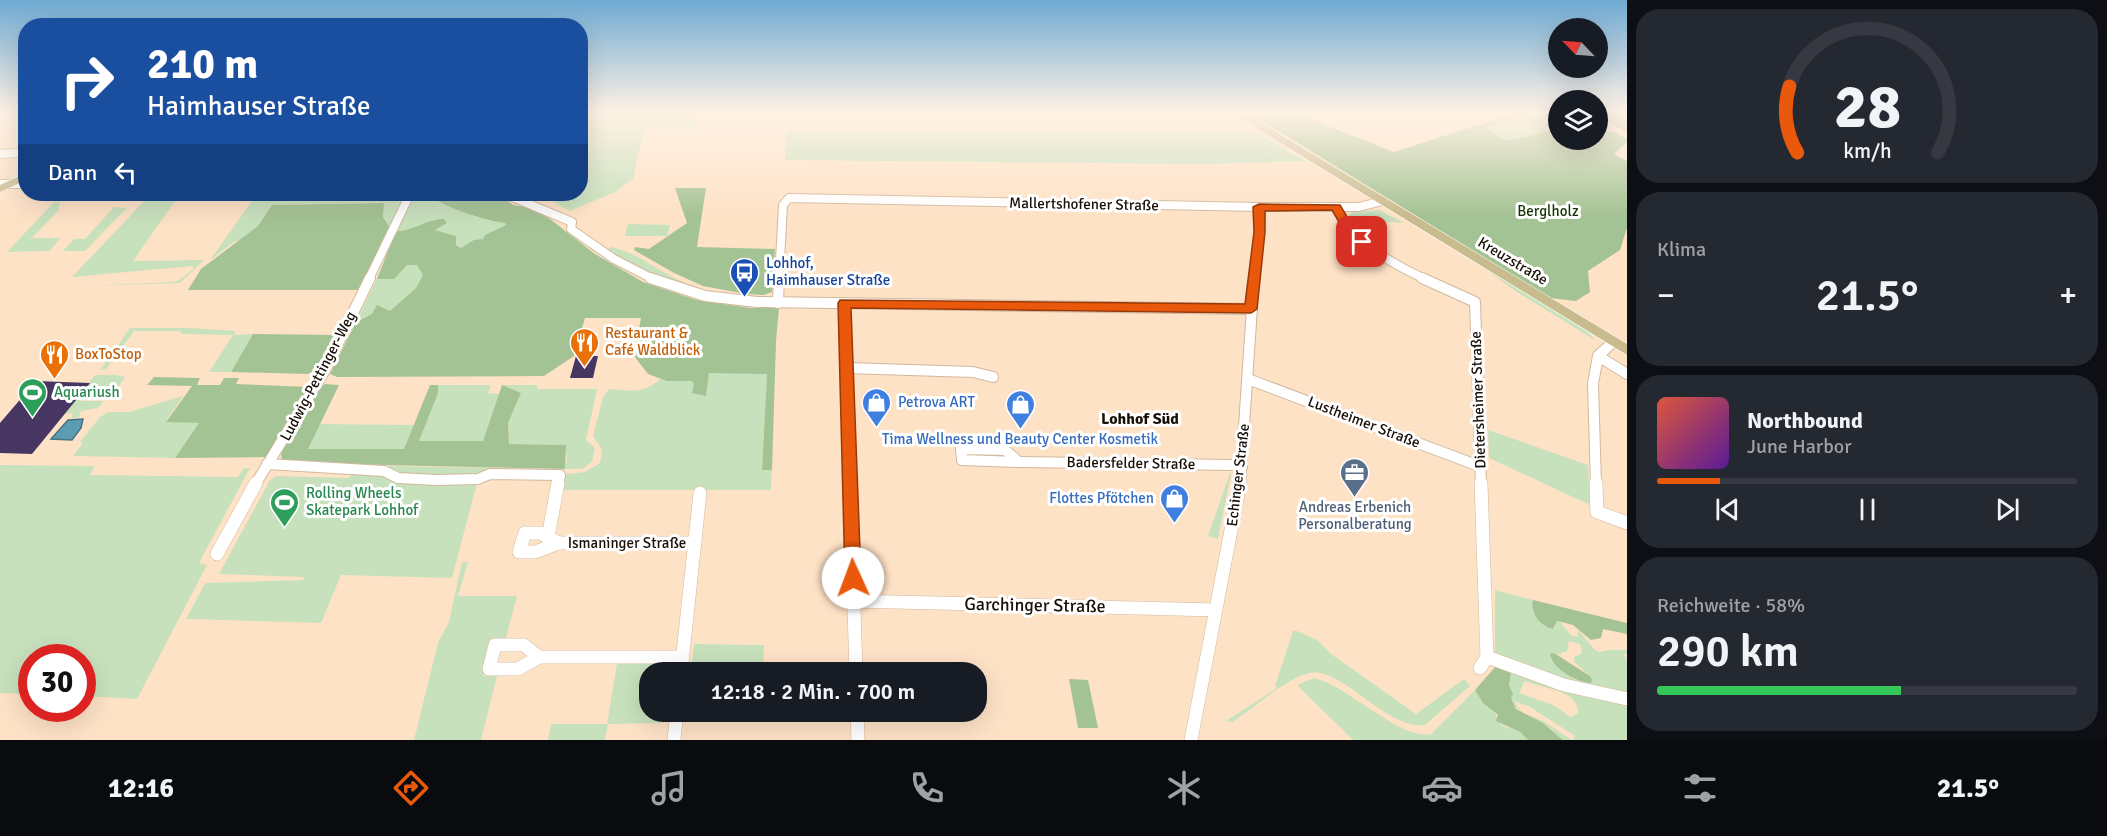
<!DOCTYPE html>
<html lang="de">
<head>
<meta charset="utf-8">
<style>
  :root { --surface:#171b24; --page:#242831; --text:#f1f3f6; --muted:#9ea1a6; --line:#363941; --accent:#ea580c }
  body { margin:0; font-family:Signika,sans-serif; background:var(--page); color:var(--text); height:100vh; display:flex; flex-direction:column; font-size:22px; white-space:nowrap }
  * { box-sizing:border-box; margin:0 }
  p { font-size:20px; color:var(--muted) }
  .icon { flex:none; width:33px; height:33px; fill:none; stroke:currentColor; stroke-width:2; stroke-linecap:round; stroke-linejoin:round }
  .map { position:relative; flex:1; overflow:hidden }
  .sheet { display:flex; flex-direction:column; gap:9px; padding:9px; background:#0d0f14; width:480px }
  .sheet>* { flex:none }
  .hud { position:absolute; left:18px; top:18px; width:570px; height:183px; border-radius:24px; box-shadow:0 6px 24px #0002; background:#1a4fa0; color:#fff; overflow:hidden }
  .needle { width:39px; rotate:295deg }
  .tools { position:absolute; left:1548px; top:18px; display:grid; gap:12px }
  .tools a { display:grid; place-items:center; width:60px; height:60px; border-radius:50%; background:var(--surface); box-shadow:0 6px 24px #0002; font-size:30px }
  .speed { position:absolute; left:18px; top:644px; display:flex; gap:12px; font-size:30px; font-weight:700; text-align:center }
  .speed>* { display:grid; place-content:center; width:78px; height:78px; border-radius:50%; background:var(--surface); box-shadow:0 6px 24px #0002; line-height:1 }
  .speed .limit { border:9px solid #d22; background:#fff; color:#111 }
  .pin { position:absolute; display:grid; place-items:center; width:51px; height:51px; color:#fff; margin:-26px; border-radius:12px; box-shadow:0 3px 9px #0006 }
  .me { position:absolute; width:66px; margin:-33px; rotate:358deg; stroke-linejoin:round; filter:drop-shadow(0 0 4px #0008) }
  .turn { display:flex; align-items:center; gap:21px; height:126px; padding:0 30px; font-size:27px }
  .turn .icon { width:78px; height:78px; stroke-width:2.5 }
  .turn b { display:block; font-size:42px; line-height:51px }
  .then { display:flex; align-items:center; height:57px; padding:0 30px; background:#0003; gap:12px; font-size:22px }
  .big { font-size:45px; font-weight:600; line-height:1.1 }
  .sheet .tile { flex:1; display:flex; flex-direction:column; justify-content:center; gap:9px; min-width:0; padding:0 21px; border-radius:24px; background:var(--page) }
  .sheet .dial { align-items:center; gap:0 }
  .dial svg { height:156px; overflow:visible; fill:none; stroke:var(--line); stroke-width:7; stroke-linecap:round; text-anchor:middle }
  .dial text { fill:var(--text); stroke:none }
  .song { display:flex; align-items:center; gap:18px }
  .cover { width:72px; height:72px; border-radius:9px; background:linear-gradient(135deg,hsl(10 70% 55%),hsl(270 70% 35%)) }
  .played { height:6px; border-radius:3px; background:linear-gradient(90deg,var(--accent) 15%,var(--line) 15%) }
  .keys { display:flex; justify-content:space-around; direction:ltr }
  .heat { display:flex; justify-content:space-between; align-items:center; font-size:33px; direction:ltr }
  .charge { height:9px; border-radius:4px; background:linear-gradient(90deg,#34c759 58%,var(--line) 0) }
  .trip { position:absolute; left:639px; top:662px; width:348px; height:60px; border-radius:24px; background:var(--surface); box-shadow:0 6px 24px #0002; font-weight:600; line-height:60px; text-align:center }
  .tab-bar { display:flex; height:96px; justify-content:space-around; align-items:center; background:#090b0e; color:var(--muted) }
  .tab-bar .icon { width:42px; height:42px }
  .tab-bar .active { color:var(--accent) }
  .tab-bar b { font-size:27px; color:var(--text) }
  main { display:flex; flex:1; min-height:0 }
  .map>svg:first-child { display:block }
  .green { fill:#c8e1bd; fill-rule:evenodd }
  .forest { fill:#a4c394 }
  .water { fill:#5b9cb3; stroke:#47727f; stroke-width:1.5 }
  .building { fill:#473661 }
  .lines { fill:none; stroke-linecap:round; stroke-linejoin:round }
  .minor-far2-casing { stroke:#d2b89c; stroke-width:10 }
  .minor-far1-casing { stroke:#d2b89c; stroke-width:12 }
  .minor-casing { stroke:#d2b89c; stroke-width:14 }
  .major-casing { stroke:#fff; stroke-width:1 }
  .minor-far2 { stroke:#fff; stroke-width:8 }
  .minor-far1 { stroke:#fff; stroke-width:10 }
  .minor { stroke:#fff; stroke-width:13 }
  .major { fill:#c8bb8e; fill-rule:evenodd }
  .route { fill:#ea580c; stroke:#983908; stroke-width:1.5 }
  .labels { text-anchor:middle; stroke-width:6; stroke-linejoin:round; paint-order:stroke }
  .street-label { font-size:15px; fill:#180f06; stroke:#fff }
  .park-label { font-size:15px; fill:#163300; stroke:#fff }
  .transit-label { font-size:15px; fill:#164399; stroke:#fff; text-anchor:start }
  .food-label { font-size:15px; fill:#c56008; stroke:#fff; text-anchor:start }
  .leisure-label { font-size:15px; fill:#27864d; stroke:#fff; text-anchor:start }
  .shop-label { font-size:15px; fill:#366cbe; stroke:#fff; text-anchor:start }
  .service-label { font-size:15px; fill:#4e5e75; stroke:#fff }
  .neighbourhood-label { font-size:16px; font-weight:bold; fill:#180f06; stroke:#fff }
  .near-street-label { font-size:18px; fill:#180f06; stroke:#fff }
</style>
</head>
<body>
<main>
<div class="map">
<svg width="1627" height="740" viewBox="0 0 1627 740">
  <rect width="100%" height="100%" fill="#fee2c6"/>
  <!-- green -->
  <g class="green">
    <polygon points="581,112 699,112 696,128 644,129 633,179 615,192 570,211 539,194 580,194"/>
    <polygon points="1532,112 1558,112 1558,129 1507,141 1483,128"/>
    <polygon points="786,131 1255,132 1305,161 1202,164 785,160"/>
    <polygon points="151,194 180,194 133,261 204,260 180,283 82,286 174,282 182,278 193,269 193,266 72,277"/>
    <polygon points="257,194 407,194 390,228 383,217 384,203 272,205 258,226 243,239 234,242 210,260"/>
    <path d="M415 194C427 194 432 199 442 203 462 211 484 222 505 223L507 225 486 235 484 239 461 248 456 245V236L435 230 447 223 435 219 418 228 396 231Z"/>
    <polygon points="54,202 60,202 58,211 32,238 60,238 50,251 7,252"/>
    <polygon points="114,207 127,208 85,251 63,251 74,239 85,239"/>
    <polygon points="1380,210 1404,223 1349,219 1348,216 1352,212"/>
    <polygon points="628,224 670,225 667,236 625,236"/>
    <path d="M611 247C634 252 649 264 669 275 691 288 716 293 740 299L669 284 606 250Z"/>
    <polygon points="407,265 417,265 424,275 416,288 390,311 372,314 356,322 377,279 385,279 401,273 404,266"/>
    <polygon points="1480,265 1588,332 1595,340 1517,292"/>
    <polygon points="130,328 190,328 235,331 234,335 253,334 231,372 209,372 233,335 182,334 180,331 134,331 106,369 100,370"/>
    <path d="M708 373H767L762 469 772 470 771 490H561L566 474 585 472 600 463 602 450 593 436 603 397 609 389C634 391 642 394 662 378L667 381H692L706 396Z"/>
    <polygon points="95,375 116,375 125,377 112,396 86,396 80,401 103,401 98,408 81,411 79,417 71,418 73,413 65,414"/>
    <polygon points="438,385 491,385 488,393 499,394 483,441 419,441 437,393"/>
    <polygon points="502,385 537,385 537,389 597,389 586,440 595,448 592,462 582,469 565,469 567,461 565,445 509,444 508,423 521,393"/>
    <polygon points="183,396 166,421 199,423 175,458 73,456 83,443 80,442 100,417 108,412 129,412"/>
    <polygon points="319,424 414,425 404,449 307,449"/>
    <polygon points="1488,430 1588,465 1590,505 1489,458"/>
    <polygon points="0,465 95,466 90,475 238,477 244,468 250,468 199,563 207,565 137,699 83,696 82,657 32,657 31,694 0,693"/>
    <polygon points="387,466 502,468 476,476 401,474"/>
    <polygon points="1230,473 1231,474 1218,539 1208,536"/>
    <polygon points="352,474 477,483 452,578 341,575 321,623 186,619 205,583 303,580 304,577 219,574 270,480 277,476 348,478"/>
    <polygon points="462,562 468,562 458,596 517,596 506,638 493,639 483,676 497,676 481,740 414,740 438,643 449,622"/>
    <path d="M1495 590 1533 600V612L1545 626 1555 628V622H1560L1571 635 1578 637V630L1595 650 1600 652 1608 650H1627V654H1624L1627 659V696L1615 695 1503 659 1495 653ZM1569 641 1580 644 1582 653 1574 657V662L1590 676 1591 683 1569 676 1554 653 1561 655 1562 652H1567Z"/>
    <path d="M1293 631H1297L1317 640 1331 654 1416 714 1464 679 1470 686 1425 725C1388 731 1341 666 1310 673 1286 678 1254 708 1232 722L1226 721 1277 688 1275 686Z"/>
    <polygon points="694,644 764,645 763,672 691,672"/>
    <polygon points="670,662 669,672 650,672 650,711 665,711 663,723 608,724 605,740 548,740 551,724 607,724 617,663"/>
    <path d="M1511 672 1627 702V740H1573L1575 736 1530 707 1514 701 1522 712 1543 721 1572 740H1563C1556 734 1549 726 1541 722 1516 709 1503 705 1511 672ZM1525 681C1541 689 1579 689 1578 713L1571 717 1553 705 1519 693Z"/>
    <path d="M1314 678C1349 686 1399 740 1431 734L1475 690C1483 703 1497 711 1501 725L1520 732 1528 740H1353L1297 685Z"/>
  </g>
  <!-- forest -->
  <g class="forest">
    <polygon points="1247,112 1302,112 1320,123 1394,152 1519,112 1532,112 1484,128 1507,141 1558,129 1558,140 1598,140 1598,130 1615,132 1627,139 1627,142 1614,154 1627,161 1627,228 1620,250 1588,271 1590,292 1576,301 1550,298"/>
    <polygon points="1598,112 1627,112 1627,132 1607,121 1598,119"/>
    <polygon points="675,188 706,188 697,247 775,249 772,292 764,295 746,294 703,286 674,273 634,250 635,247 649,249 687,223"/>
    <path d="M425 194H498L513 205 530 208 550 219 595 254 643 282 696 300 751 308H779L776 341 772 470H762L767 374 709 373 706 396 692 393 694 384 692 381H667L648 374 634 356 641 318H585L574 356 544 376 337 377 330 374 356 322 372 314 377 305 390 311 416 288 423 275 417 265H407L394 279H377L396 231C414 231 429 218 444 219L447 223 435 230 456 236V245L461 248 474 240 483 239 485 235 506 225 505 223C483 221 444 206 425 194Z"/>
    <polygon points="384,203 383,217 390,228 359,290 188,290 201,269 258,226 272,205"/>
    <polygon points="253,334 336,335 317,369 308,374 231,372"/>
    <polygon points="154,377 200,378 197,385 220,385 224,378 239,378 236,384 308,387 268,457 175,458 199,423 166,422 192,386 147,385"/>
    <polygon points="325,384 339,385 308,449 404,449 430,385 438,385 438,393 419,441 483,441 502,385 521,393 508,423 509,444 566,445 565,469 287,463 282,460 281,454 315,390"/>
    <path d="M1533 600 1627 623V634L1603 629 1601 638 1591 640 1573 625 1557 621 1553 629C1540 626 1530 613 1533 600Z"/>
    <path d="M1554 653 1590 676 1592 679 1591 683C1576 682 1553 669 1550 654Z"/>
    <polygon points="1496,666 1511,672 1509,685 1513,694 1511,698 1516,709 1543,723 1563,740 1528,740 1520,732 1496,721 1498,715 1483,703 1475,690"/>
    <polygon points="1069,679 1088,680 1098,728 1078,728"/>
  </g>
  <!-- water -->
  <polygon class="water" points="83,419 81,428 72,440 51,439 68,420"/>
  <!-- building -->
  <g class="building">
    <polygon points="576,356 598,356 593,378 570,378"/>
    <polygon points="36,381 90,383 32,454 0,453 0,423"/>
  </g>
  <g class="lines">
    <defs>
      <g id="minor-far2">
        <polyline points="0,154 19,153"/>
        <polyline points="0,184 26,184"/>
        <polyline points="505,194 572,222 571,229 614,259 653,279"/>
        <path d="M1336 207C1341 215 1345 224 1351 231 1364 248 1405 270 1425 279"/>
        <polyline points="369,279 410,194"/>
        <polyline points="779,279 783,205 789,198 1259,207 1359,207 1382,201"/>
        <polyline points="1254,279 1261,216 1259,207"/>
      </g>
      <g id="minor-far1">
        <polyline points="650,278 705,296 757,302 1251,309"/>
        <polyline points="1422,278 1475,302 1481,485"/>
        <polyline points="778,303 779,278"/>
        <polyline points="844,303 850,485"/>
        <polyline points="1598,356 1627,374"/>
        <polyline points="846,368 973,372 993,377"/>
        <polyline points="1248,379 1479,466"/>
        <polygon points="961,449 1005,450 1019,462 962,460"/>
        <polyline points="1019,462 1234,465 1242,467"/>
        <polyline points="267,464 384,471 398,478 437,480 478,479 490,474 560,475 558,485"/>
        <polyline points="255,485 325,370 370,278"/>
        <polyline points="1240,485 1254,278"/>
        <polyline points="1596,485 1593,384 1598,356 1613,342"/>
      </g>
      <g id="minor">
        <polyline points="850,483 856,672"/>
        <polyline points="1596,483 1597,512 1627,523"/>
        <polygon points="525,533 540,533 559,543 535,552 519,552"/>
        <polyline points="548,537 558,483"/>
        <polyline points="559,543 695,543"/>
        <polyline points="217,554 256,483"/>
        <polyline points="854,601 1216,610"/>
        <polygon points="495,645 524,645 539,657 518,669 489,669"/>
        <polyline points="539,657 683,657"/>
        <polyline points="1487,657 1564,685 1627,699"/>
        <polyline points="1480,668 1487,657 1481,483"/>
        <polyline points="681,672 700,493"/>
        <polyline points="857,711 858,740"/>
        <polyline points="674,740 677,711"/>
        <polyline points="1191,740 1240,483"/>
      </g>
      <g id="major">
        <polygon points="1230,112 1243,112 1627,344 1627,355"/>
        <polygon points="26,173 26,180 0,192 0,185"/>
      </g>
    </defs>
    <!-- minor-far2 casing -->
    <use href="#minor-far2" class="minor-far2-casing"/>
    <!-- minor-far1 casing -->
    <use href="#minor-far1" class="minor-far1-casing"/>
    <!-- minor casing -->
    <use href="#minor" class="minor-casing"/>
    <!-- major casing -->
    <use href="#major" class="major-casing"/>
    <!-- minor-far2 -->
    <use href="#minor-far2" class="minor-far2"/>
    <!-- minor-far1 -->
    <use href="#minor-far1" class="minor-far1"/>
    <!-- minor -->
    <use href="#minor" class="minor"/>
    <!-- major -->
    <use href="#major" class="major"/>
  </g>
  <!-- sky -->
  <linearGradient id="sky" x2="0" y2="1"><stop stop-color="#6faad3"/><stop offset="0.52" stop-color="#fff2e5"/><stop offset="1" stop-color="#fff2e5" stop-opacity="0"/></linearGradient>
  <rect width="1627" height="216" fill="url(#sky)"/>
  <!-- route -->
  <polygon class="route" points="1259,204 1340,205 1355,230 1368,242 1367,245 1358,245 1346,234 1332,210 1265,211 1265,232 1257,309 1251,313 851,308 861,578 859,583 853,585 847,583 845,578 838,303 840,300 1245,304 1254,232 1253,207"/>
  <!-- icons -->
  <defs>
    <symbol id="bus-pin" viewBox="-11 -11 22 30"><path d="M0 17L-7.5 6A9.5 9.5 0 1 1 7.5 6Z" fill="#1a4fb4" stroke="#fff"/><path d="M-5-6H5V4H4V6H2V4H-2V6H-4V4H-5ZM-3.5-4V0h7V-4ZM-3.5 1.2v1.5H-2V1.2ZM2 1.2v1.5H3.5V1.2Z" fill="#fff"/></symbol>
    <symbol id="restaurant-pin" viewBox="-11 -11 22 30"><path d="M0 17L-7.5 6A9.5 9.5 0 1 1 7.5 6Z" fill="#e8710a" stroke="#fff"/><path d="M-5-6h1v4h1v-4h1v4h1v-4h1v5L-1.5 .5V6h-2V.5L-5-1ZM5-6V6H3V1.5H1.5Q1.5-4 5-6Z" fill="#fff"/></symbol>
    <symbol id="stadium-pin" viewBox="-11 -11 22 30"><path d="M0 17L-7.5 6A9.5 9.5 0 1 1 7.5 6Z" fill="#2e9e5b" stroke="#fff"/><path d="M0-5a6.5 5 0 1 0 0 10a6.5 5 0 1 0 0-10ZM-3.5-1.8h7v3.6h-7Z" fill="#fff"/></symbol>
    <symbol id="shop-pin" viewBox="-11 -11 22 30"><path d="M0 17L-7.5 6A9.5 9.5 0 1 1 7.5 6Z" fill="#3f7fe0" stroke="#fff"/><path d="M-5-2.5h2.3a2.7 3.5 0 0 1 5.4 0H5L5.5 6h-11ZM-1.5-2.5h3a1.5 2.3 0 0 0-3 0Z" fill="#fff"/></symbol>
    <symbol id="office-pin" viewBox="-11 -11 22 30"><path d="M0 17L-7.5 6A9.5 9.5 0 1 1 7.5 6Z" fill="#5c6f8a" stroke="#fff"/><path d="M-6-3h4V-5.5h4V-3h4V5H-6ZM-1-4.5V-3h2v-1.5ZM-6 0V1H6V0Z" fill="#fff"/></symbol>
  </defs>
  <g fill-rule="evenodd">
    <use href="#bus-pin" x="728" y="256" width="33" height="45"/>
    <use href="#restaurant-pin" x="568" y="326" width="33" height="45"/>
    <use href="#restaurant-pin" x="38" y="338" width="33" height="45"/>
    <use href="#stadium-pin" x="16" y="376" width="33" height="45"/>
    <use href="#shop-pin" x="860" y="386" width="33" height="45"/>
    <use href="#shop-pin" x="1004" y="388" width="33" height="45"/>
    <use href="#office-pin" x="1338" y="456" width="33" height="45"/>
    <use href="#shop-pin" x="1158" y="482" width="33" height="45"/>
    <use href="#stadium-pin" x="268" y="486" width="33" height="45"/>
  </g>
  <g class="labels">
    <!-- street labels -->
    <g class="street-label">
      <text transform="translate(1084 204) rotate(1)" y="5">Mallertshofener Straße</text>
      <text transform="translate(1513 261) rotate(31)" y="5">Kreuzstraße</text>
      <text transform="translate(318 376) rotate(-62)" y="5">Ludwig-Pettinger-Weg</text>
      <text transform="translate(1478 400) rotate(-92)" y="5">Dietersheimer Straße</text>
      <text transform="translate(1364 422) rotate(21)" y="5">Lustheimer Straße</text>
      <text transform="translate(1131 463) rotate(1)" y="5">Badersfelder Straße</text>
      <text transform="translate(1238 475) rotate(-83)" y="5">Echinger Straße</text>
      <text x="627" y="548">Ismaninger Straße</text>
    </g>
    <!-- park labels -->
    <g class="park-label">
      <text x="1548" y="216">Berglholz</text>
    </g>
    <!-- transit labels -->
    <g class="transit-label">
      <text x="766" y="268">Lohhof,<tspan x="766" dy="17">Haimhauser Straße</tspan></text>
    </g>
    <!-- food labels -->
    <g class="food-label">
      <text x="605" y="338">Restaurant &amp;<tspan x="605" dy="17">Café Waldblick</tspan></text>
      <text x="75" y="359">BoxToStop</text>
    </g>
    <!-- leisure labels -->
    <g class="leisure-label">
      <text x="54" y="397">Aquariush</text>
      <text x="306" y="498">Rolling Wheels<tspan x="306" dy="17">Skatepark Lohhof</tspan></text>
    </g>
    <!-- shop labels -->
    <g class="shop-label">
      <text x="898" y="407">Petrova ART</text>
      <text x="1020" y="444" text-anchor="middle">Tima Wellness und Beauty Center Kosmetik</text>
      <text x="1154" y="503" text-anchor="end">Flottes Pfötchen</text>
    </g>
    <!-- service labels -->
    <g class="service-label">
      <text x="1355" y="512">Andreas Erbenich<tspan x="1355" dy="17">Personalberatung</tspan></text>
    </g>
    <!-- neighbourhood labels -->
    <g class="neighbourhood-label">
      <text x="1140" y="424">Lohhof Süd</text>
    </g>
    <!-- near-street labels -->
    <g class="near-street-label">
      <text transform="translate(1035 605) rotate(1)" y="6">Garchinger Straße</text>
    </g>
  </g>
</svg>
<div class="tools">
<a><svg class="needle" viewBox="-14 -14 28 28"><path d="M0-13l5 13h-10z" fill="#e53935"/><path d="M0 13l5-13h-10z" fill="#9ea1a6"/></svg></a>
<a><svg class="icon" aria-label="layers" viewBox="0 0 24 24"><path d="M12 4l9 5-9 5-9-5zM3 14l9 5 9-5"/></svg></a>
</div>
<div class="speed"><div class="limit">30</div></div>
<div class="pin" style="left:1362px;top:242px;background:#d93025"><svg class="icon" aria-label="arrive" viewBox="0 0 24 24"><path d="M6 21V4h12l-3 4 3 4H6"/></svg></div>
<svg class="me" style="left:853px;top:578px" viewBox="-20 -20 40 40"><circle r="19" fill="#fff"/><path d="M0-13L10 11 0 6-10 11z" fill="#ea580c"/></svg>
<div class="trip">12:18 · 2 Min. · 700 m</div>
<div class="hud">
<div class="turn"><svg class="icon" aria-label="right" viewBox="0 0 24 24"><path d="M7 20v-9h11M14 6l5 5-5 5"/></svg><div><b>210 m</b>Haimhauser Straße</div></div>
<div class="then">Dann<svg class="icon" aria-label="left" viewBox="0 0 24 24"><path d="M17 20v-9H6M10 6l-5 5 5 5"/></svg></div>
</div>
</div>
<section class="sheet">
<div class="tile dial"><svg viewBox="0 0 100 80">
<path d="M14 69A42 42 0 1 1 86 69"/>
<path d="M14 69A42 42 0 0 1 10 35" stroke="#ea580c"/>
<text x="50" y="56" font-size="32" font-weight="700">28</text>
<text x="50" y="72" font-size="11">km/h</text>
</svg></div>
<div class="tile"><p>Klima</p>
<div class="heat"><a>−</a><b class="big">21.5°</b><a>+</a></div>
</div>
<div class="tile">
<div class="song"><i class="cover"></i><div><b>Northbound</b><p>June Harbor</p></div></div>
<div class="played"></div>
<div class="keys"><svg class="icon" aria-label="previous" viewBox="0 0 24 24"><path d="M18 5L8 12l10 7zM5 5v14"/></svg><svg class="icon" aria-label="pause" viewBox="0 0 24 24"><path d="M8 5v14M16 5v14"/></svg><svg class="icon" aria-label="next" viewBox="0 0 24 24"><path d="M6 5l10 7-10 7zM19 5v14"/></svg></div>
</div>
<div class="tile"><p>Reichweite · 58%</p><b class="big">290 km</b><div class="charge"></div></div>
</section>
</main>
<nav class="tab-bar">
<b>12:16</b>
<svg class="icon active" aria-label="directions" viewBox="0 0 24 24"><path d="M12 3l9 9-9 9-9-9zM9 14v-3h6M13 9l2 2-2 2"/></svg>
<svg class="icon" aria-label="music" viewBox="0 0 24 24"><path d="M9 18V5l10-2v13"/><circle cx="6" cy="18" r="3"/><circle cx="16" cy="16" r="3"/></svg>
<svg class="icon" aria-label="phone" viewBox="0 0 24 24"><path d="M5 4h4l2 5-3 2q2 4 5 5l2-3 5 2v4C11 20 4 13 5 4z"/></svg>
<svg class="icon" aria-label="climate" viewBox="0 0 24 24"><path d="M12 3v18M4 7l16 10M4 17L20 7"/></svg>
<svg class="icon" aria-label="car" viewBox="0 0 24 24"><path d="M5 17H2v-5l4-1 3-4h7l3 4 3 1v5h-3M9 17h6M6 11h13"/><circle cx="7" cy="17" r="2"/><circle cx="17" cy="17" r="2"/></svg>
<svg class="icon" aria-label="filters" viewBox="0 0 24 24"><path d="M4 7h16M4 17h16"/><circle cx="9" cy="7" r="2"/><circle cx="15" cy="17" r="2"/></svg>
<b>21.5°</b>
</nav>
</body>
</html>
